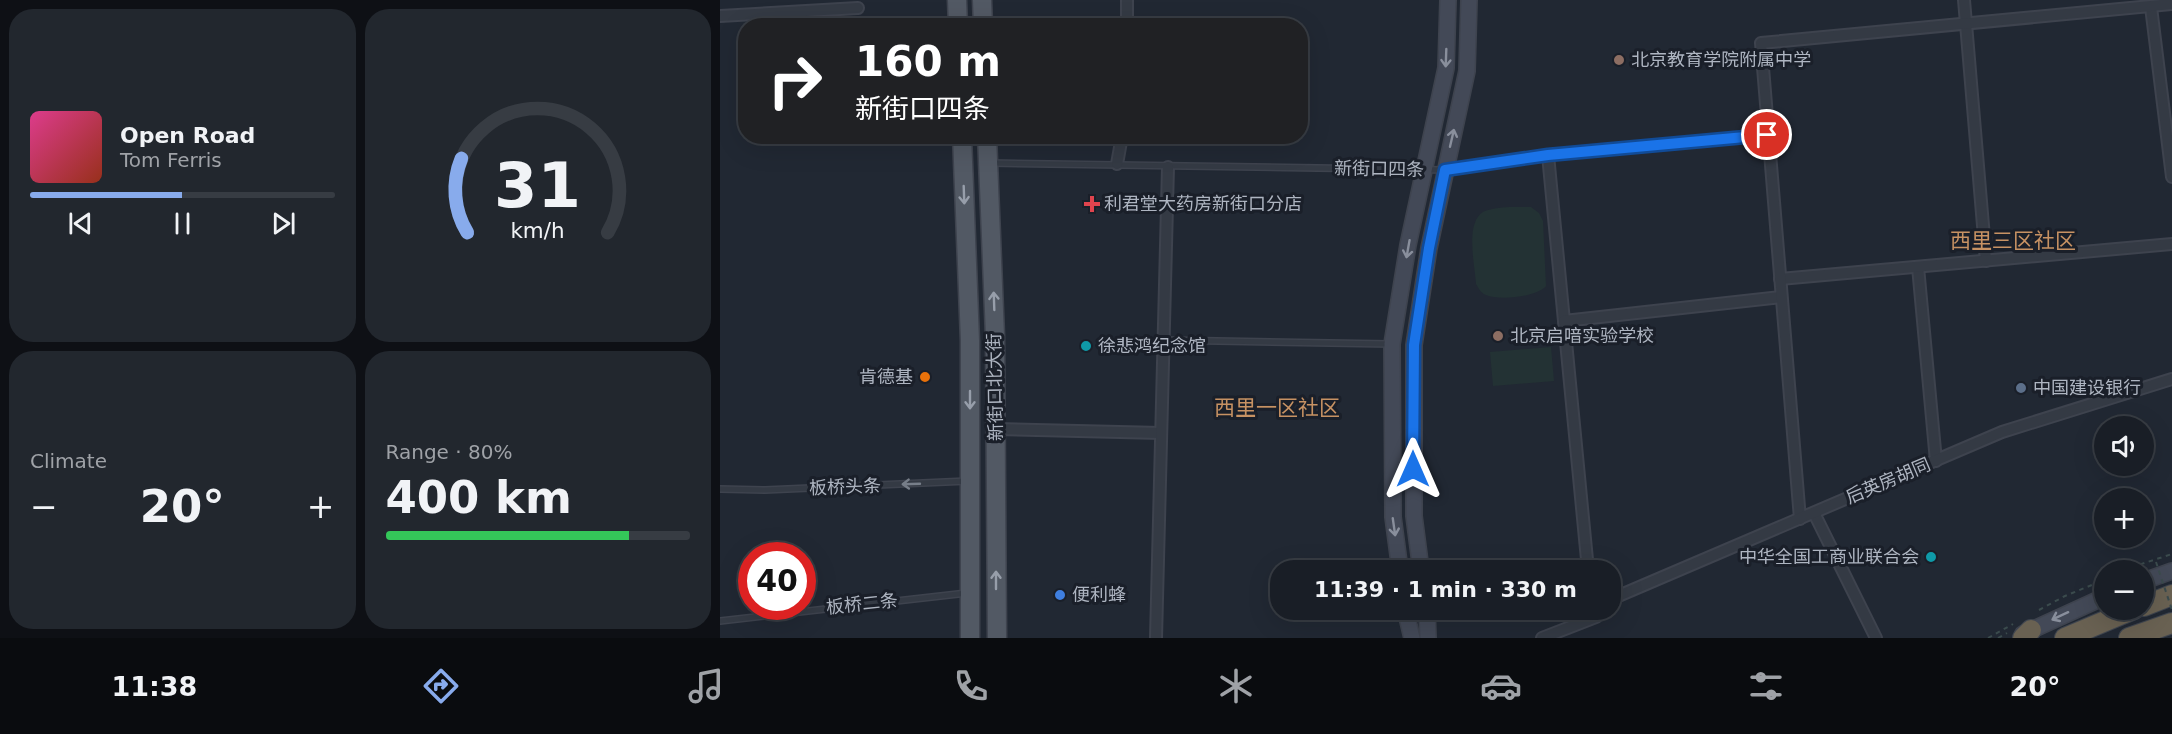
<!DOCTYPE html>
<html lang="en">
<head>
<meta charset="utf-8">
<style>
  :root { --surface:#191e26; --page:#22272e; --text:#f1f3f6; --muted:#9fa2a7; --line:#373c43; --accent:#88abec }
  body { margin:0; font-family:"DejaVu Sans","Noto Sans SC",sans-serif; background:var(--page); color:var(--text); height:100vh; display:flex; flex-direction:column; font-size:22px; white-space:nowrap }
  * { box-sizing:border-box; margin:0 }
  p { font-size:20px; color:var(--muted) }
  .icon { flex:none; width:33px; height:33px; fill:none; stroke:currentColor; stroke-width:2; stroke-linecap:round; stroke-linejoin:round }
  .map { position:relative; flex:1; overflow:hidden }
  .side { display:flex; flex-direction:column; gap:9px; padding:9px; background:#0e1015; width:720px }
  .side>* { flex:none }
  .guide { position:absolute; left:18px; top:18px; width:570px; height:126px; border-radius:24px; box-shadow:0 6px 24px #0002,0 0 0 2px var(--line); background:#202124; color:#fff; overflow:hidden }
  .controls { position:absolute; left:1374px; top:416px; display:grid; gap:12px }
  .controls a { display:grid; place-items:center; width:60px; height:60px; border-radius:50%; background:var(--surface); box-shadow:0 6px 24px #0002,0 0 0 2px var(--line); font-size:30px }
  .speed { position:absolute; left:18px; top:542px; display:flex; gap:12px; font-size:30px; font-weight:700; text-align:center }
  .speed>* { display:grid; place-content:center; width:78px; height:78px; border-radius:50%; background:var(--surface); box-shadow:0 6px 24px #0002,0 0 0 2px var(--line); line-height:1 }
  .speed .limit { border:9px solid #d22; background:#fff; color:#111 }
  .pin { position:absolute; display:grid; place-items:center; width:51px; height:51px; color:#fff; margin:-26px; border:3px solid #fff; border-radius:50%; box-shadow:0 2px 6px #0007 }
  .me { position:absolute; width:66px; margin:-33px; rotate:0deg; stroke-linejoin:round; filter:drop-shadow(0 0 4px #0008) }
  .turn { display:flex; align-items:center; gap:21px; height:126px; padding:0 18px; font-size:27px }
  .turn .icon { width:78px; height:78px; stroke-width:2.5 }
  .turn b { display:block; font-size:42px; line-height:51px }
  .big { font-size:45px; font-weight:700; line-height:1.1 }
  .side .card { flex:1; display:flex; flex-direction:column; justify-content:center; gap:9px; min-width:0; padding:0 21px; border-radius:24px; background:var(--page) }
  .side .dial { align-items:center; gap:0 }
  .dial svg { height:156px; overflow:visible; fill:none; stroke:var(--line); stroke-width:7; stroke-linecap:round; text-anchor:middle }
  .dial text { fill:var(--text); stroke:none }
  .song { display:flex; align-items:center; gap:18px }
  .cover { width:72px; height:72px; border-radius:9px; background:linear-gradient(135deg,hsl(330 70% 55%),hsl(10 70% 35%)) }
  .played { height:6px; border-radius:3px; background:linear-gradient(90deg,var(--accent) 50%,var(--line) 50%) }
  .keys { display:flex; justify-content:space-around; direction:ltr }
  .heat { display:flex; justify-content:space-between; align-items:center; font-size:33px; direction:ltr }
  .charge { height:9px; border-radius:4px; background:linear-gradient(90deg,#34c759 80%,var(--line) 0) }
  .side .tiles { flex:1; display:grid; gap:9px; grid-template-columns:repeat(2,1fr) }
  .trip { position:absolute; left:550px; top:560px; width:351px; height:60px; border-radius:24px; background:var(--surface); box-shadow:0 6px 24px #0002,0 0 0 2px var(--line); font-weight:700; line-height:60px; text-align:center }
  .dock { display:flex; height:96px; justify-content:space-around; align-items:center; background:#0a0c0f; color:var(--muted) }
  .dock .icon { width:42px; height:42px }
  .dock .selected { color:var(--accent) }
  .dock b { font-size:27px; color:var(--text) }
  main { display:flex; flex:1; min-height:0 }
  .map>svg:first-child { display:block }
  .green { fill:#233234 }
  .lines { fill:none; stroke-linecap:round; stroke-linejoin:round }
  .lane-casing { stroke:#3e434e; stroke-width:8 }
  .street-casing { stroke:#3e434e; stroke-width:14 }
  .secondary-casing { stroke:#3e434e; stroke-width:18 }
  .primary-casing { stroke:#3e434e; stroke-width:21 }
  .highway-casing { stroke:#3f454f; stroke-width:22 }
  .path { stroke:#3b4b4d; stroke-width:2; stroke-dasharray:4.5 4.5; stroke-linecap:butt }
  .lane { stroke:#343a44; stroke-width:5 }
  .street { stroke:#343a44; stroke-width:10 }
  .secondary { stroke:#434957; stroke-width:15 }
  .primary { stroke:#525964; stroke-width:18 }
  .highway { stroke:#696152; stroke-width:20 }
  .path-bridge { stroke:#3b4b4d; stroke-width:2; stroke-dasharray:4.5 4.5; stroke-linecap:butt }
  .oneway { stroke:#898f9c }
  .oneway2 { stroke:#979eaa }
  .oneway3 { stroke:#777e89 }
  .route-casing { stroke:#114b97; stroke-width:15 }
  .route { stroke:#1a73e8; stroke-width:10 }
  .education-dot { fill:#8d6e63; stroke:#1a1f29; stroke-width:2 }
  .health-dot { fill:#e0444e; stroke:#1a1f29; stroke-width:2 }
  .culture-dot { fill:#0f9aa8; stroke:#1a1f29; stroke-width:2 }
  .food-dot { fill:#e8710a; stroke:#1a1f29; stroke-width:2 }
  .service-dot { fill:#5c6f8a; stroke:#1a1f29; stroke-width:2 }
  .shop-dot { fill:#3f7fe0; stroke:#1a1f29; stroke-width:2 }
  .labels { text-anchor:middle; stroke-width:6; stroke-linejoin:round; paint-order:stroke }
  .poi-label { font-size:18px; fill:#aeb5c1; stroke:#1a1f29; text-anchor:start }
  .street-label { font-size:18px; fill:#aeb5c1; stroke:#1a1f29 }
  .quarter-label { font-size:21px; fill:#c79263; stroke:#1a1f29 }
</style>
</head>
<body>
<main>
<section class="side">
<div class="tiles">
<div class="card">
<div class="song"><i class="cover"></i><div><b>Open Road</b><p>Tom Ferris</p></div></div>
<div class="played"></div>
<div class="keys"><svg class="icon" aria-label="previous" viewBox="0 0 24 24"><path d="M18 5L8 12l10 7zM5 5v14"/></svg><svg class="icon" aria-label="pause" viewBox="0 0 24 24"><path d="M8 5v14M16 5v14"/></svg><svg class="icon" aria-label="next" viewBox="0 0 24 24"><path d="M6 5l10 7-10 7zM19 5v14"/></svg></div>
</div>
<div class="card dial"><svg viewBox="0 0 100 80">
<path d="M14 69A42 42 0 1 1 86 69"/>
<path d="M14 69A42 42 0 0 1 11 31" stroke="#88abec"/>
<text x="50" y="56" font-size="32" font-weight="700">31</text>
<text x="50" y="72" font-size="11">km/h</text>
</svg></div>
<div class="card"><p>Climate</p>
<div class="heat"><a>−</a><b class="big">20°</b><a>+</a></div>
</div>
<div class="card"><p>Range · 80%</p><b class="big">400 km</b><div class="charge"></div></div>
</div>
</section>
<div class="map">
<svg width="1452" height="638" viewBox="0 0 1452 638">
  <rect width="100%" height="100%" fill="#212833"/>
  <!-- green -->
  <g class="green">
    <path d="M811 207 819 213 823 221 826 286C817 297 779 301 766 295 761 293 759 289 756 284 755 265 743 216 768 210 781 206 798 207 811 207Z"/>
    <polygon points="831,347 834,381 773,386 770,352"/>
  </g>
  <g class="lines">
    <defs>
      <g id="lane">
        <polyline points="271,163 725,170 828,155 1047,135"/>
        <polyline points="443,340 670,344"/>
        <polyline points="0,489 45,490 248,481"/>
        <polyline points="0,621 247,593"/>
      </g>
      <g id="street">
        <polyline points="1244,0 1266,261"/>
        <polyline points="1431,7 1452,177"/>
        <polyline points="0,16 138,8"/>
        <polyline points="407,26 407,0"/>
        <polyline points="828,155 868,570"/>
        <polyline points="397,164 402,136"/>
        <polyline points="1198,267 1216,461"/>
        <polyline points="1060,279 1452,244"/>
        <polyline points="844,321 1061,297"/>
        <polyline points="276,429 441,433"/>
        <polyline points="1094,513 1156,638"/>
        <polyline points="1080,519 1041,43 1452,4"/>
        <polyline points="891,602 896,597 1282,432 1452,379"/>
        <polyline points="436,638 448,167"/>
        <polyline points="822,638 876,617 884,609"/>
      </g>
      <g id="secondary">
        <polyline points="680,570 673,517 672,344 688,245 726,68 728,0"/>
        <polyline points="701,570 694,516 694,345 709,248 747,71 749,0"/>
        <polyline points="1424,581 1452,571"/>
        <polyline points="685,609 692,638"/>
        <polyline points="707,609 708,638"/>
        <polyline points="1303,634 1384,597"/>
      </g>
      <g id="primary">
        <polyline points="237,0 238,26"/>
        <polyline points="262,0 263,26"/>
        <polyline points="242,136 250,341 250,638"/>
        <polyline points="267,136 275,336 277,638"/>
      </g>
      <g id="highway">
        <polyline points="1424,606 1452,595"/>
        <polyline points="1303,638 1311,630"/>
        <polyline points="1345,638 1414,609"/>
        <polyline points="1409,638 1452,623"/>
      </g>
    </defs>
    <!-- lane casing -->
    <use href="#lane" class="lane-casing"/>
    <!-- street casing -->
    <use href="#street" class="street-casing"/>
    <!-- secondary casing -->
    <use href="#secondary" class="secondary-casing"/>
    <!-- primary casing -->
    <use href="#primary" class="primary-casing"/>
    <!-- highway casing -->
    <use href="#highway" class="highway-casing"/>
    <!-- path -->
    <g class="path">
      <polyline points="1403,570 1452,554"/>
      <polyline points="1319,610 1345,596 1384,580"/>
      <polyline points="1268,638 1293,624"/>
      <polyline points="1278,638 1287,633"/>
    </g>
    <!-- lane -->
    <use href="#lane" class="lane"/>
    <!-- street -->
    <use href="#street" class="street"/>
    <!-- secondary -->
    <use href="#secondary" class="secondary"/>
    <!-- primary -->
    <use href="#primary" class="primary"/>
    <!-- highway -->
    <use href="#highway" class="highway"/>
    <!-- path-bridge -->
    <polyline class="path-bridge" points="1436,562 1452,610"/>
  </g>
  <!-- one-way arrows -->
  <defs><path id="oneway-shaft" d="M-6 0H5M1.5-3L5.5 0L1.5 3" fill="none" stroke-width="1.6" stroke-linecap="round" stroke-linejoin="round" transform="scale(1.5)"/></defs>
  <g class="oneway">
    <use href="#oneway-shaft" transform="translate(726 58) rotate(92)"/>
    <use href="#oneway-shaft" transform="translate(732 138) rotate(-77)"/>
    <use href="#oneway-shaft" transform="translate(688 249) rotate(100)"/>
    <use href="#oneway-shaft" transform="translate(674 527) rotate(82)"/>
    <use href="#oneway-shaft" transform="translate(1340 616) rotate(155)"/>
  </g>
  <g class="oneway2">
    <use href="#oneway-shaft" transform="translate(244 195) rotate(88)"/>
    <use href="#oneway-shaft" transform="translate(274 301) rotate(-92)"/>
    <use href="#oneway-shaft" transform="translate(250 400) rotate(90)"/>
    <use href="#oneway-shaft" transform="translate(276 580) rotate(-90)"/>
  </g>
  <use class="oneway3" href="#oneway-shaft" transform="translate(191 484) rotate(178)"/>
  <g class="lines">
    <defs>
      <polyline id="route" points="693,469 694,345 709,248 725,170 828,155 1047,135"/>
    </defs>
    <!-- route casing -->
    <use href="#route" class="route-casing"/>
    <!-- route -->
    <use href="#route" class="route"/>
  </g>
  <!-- markers -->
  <g class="education-dot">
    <circle cx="899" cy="60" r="6"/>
    <circle cx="778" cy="336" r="6"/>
  </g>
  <path class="health-dot" d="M369 195h6v6h6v6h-6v6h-6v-6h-6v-6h6z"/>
  <g class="culture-dot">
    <circle cx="366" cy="346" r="6"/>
    <circle cx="1211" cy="557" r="6"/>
  </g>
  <circle class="food-dot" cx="205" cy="377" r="6"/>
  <circle class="service-dot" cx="1301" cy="388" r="6"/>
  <circle class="shop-dot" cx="340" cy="595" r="6"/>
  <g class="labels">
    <!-- poi labels -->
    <g class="poi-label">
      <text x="911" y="66">北京教育学院附属中学</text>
      <text x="384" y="210">利君堂大药房新街口分店</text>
      <text x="790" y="342">北京启喑实验学校</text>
      <text x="378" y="352">徐悲鸿纪念馆</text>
      <text x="193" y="383" text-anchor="end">肯德基</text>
      <text x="1313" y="394">中国建设银行</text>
      <text x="1199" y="563" text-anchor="end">中华全国工商业联合会</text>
      <text x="352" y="601">便利蜂</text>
    </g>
    <!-- street labels -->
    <g class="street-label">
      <text transform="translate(659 169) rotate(1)" y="6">新街口四条</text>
      <text transform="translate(275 387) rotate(-91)" y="6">新街口北大街</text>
      <text transform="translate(1168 481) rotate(-23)" y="6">后英房胡同</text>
      <text transform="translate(125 487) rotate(-2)" y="6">板桥头条</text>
      <text transform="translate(142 604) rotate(-6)" y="6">板桥二条</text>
    </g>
    <!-- quarter labels -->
    <g class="quarter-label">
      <text x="1293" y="248">西里三区社区</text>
      <text x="557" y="415">西里一区社区</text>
    </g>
  </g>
</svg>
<div class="controls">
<a><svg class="icon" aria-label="sound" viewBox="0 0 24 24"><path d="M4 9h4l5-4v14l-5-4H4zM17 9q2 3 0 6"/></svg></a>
<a>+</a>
<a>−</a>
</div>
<div class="speed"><div class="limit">40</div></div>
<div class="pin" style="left:1047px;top:135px;background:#d93025"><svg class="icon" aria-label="arrive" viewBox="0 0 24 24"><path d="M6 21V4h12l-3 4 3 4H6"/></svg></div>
<svg class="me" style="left:693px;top:469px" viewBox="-20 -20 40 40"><path d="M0-17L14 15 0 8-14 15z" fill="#1a73e8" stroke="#fff" stroke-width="4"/></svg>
<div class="trip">11:39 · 1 min · 330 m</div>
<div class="guide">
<div class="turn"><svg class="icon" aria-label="right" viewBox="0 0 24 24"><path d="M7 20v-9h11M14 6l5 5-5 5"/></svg><div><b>160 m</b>新街口四条</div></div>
</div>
</div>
</main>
<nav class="dock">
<b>11:38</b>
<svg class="icon selected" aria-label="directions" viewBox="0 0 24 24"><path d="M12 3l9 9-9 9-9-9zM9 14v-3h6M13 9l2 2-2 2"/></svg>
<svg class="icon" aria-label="music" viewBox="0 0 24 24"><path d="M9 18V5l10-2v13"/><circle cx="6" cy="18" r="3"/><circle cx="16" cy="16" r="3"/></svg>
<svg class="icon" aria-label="phone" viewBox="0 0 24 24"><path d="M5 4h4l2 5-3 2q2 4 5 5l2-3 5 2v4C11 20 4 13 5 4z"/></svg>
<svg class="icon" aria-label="climate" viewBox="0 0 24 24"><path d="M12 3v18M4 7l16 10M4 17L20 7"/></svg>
<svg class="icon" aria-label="car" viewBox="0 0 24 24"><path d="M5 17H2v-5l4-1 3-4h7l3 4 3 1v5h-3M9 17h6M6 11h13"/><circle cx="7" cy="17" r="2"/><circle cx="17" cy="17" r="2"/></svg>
<svg class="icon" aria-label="filters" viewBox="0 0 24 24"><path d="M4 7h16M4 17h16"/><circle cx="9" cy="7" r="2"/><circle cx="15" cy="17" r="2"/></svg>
<b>20°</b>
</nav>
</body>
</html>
